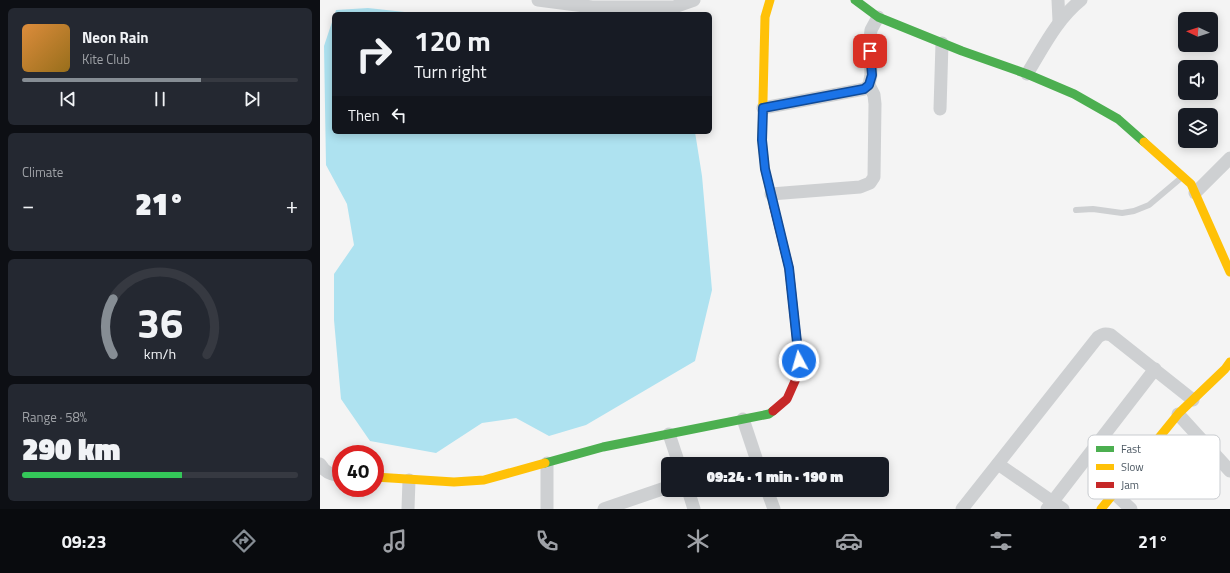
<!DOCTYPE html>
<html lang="en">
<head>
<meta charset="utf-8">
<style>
  :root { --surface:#171b24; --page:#242831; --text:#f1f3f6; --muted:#9ea1a6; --line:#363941; --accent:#868d94 }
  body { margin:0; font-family:"Titillium Web",sans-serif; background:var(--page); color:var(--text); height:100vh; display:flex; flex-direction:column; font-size:15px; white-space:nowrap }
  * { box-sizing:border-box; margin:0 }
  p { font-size:13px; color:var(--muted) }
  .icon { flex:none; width:22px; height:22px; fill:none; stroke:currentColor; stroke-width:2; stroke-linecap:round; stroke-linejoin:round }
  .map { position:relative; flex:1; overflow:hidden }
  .sheet { display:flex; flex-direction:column; gap:8px; padding:8px; background:#0d0f14; width:320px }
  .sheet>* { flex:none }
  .guide { position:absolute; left:12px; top:12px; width:380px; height:122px; border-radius:6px; box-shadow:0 2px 10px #0003; background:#171b24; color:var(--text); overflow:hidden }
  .needle { width:26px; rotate:274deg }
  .buttons { position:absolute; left:858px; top:12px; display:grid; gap:8px }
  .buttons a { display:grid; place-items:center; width:40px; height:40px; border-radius:6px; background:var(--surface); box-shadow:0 2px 10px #0003; font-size:20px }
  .speed { position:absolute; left:12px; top:445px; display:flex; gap:8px; font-size:20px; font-weight:700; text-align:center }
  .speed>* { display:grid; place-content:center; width:52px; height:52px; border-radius:50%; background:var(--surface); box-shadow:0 2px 10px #0003; line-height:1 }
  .speed .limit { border:6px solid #d22; background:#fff; color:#111 }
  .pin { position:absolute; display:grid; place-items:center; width:34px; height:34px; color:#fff; margin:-17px; border-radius:8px; box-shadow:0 2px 6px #0006 }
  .me { position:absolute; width:44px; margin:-22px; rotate:354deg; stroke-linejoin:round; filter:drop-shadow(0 0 3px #0008) }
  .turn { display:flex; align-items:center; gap:14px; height:84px; padding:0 16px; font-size:18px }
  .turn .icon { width:52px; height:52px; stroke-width:2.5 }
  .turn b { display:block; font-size:28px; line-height:34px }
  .then { display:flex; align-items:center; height:38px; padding:0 16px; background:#0003; gap:8px; font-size:15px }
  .big { font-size:30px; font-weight:800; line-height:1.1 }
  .sheet .tile { flex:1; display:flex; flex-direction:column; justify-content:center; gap:6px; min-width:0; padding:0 14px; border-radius:6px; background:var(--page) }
  .sheet .dial { align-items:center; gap:0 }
  .dial svg { height:104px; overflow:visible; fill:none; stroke:var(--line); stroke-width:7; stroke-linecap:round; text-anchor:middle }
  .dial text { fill:var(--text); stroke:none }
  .song { display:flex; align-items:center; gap:12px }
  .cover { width:48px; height:48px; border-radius:6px; background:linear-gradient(135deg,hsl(30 70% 55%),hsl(40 70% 35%)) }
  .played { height:4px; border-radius:2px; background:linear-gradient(90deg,var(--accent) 65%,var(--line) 65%) }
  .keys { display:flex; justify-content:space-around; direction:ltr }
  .heat { display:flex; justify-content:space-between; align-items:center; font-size:22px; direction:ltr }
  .charge { height:6px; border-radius:3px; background:linear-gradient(90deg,#34c759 58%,var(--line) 0) }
  .trip { position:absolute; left:341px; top:457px; width:228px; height:40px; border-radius:6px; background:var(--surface); box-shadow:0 2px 10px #0003; font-weight:800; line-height:40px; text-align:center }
  .menu { display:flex; height:64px; justify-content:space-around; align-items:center; background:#090b0e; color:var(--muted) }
  .menu .icon { width:28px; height:28px }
  .menu .active { color:var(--accent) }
  .menu b { font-size:18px; color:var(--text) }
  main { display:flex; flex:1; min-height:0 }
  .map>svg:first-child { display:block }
  .water { fill:#aee2f0 }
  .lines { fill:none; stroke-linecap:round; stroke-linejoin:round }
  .lane { stroke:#ced0d2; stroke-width:6 }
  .street { stroke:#ced0d2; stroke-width:13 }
  .fast { stroke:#4caf50; stroke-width:9 }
  .slow { stroke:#ffc107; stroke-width:9 }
  .jam { stroke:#c62828; stroke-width:9 }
  .route-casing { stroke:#114b97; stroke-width:10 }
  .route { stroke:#1a73e8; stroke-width:7 }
  .key { fill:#fff; stroke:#c9ccd0; stroke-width:1 }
  .key-label { font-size:11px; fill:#4a5661 }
</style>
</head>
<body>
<main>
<section class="sheet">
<div class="tile">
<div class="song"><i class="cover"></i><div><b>Neon Rain</b><p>Kite Club</p></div></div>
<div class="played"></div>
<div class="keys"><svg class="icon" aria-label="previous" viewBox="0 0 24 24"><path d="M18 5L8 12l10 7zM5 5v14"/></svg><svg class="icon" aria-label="pause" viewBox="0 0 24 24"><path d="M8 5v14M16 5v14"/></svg><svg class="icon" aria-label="next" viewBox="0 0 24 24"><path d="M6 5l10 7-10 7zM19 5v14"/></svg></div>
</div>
<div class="tile"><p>Climate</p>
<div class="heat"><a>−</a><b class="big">21°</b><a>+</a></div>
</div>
<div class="tile dial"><svg viewBox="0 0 100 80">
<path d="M14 69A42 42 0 1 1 86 69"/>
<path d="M14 69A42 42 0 0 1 14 26" stroke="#868d94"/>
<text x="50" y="56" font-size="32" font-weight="700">36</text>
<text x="50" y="72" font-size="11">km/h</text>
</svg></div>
<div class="tile"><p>Range · 58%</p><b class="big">290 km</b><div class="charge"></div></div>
</section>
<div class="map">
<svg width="910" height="509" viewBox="0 0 910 509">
  <rect width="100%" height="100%" fill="#f4f4f4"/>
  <!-- water -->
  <g class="water">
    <polygon points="48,8 103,14 15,14 16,10"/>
    <polygon points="14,16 14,132 375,132 382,176 392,290 375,361 266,425 229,436 196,418 162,423 116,453 50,441 21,399 14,320 14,274 34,245 27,204 6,165 4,46"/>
  </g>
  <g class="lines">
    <!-- lane -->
    <polyline class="lane" points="756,210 773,209 802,213 814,211 829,205 861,178"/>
    <!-- street -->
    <g class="street">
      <polyline points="218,0 272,7 354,7 374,0"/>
      <polyline points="738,0 739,21"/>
      <path d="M707 74C723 48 737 19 761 0"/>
      <polyline points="443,108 544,89 549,85 551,75 550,39 551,30 558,17"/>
      <polyline points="620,109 622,43"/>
      <polyline points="875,193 910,158"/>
      <polyline points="451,194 540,187 550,183 554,177 555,104 554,95 549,85"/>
      <polyline points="858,414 910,471"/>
      <polyline points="423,419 438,464"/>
      <polyline points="349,434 359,464"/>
      <path d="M0 464C5 473 12 475 21 475"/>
      <polyline points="678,464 743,509"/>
      <polyline points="368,490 374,509"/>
      <polyline points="447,490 454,509"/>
      <polyline points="794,493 811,509"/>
      <polyline points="88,509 89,480"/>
      <polyline points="227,509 227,463"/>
      <polyline points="284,509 348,487"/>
      <path d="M642 509 778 337C783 334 785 333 791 335L873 400"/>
      <polyline points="727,509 835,369"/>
    </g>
    <!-- fast -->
    <g class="fast">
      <polyline points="535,0 558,17 642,51 707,74 754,94 798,119 824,142"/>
      <polyline points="225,463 283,447 449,414 453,411"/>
    </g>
    <!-- slow -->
    <g class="slow">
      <polyline points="450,0 445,17 442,140 445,169 454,207"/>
      <polyline points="824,142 871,184 910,272"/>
      <polyline points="55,477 134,482 164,480 225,463"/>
      <polyline points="781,509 859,413 905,369 910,362"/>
    </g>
    <!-- jam -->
    <polyline class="jam" points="453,411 467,399 475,381 479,361 469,268 454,207"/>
  </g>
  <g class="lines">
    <defs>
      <polyline id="route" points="479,361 469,268 445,169 442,140 443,108 544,89 549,85 552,75 550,51"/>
    </defs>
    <!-- route casing -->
    <use href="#route" class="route-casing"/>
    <!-- route -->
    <use href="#route" class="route"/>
  </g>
  <!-- legend -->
  <rect x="768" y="435" width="132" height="64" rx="6" class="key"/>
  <rect x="776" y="446" width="18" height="6" fill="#4caf50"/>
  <rect x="776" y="464" width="18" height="6" fill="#ffc107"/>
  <rect x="776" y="482" width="18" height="6" fill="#c62828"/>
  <g class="key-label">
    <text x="801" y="453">Fast</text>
    <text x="801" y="471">Slow</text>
    <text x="801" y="489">Jam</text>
  </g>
</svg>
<div class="buttons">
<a><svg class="needle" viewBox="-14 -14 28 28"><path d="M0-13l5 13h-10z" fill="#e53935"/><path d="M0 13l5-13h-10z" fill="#9ea1a6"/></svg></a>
<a><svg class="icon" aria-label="sound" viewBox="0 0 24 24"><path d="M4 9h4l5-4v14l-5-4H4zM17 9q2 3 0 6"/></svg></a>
<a><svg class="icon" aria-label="layers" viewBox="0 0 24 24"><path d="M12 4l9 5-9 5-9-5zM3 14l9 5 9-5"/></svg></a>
</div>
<div class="speed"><div class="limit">40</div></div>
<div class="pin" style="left:550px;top:51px;background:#d93025"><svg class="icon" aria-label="arrive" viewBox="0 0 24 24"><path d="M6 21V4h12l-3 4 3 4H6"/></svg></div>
<svg class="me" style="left:479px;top:361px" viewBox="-20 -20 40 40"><circle r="17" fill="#1a73e8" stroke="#fff" stroke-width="3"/><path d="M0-11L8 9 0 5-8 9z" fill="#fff"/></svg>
<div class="trip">09:24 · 1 min · 190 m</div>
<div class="guide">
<div class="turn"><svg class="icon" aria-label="right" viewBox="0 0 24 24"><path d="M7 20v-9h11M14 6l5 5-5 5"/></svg><div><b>120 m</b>Turn right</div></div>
<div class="then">Then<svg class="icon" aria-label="left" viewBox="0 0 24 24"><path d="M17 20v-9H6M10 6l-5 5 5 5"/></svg></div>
</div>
</div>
</main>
<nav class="menu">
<b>09:23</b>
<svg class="icon active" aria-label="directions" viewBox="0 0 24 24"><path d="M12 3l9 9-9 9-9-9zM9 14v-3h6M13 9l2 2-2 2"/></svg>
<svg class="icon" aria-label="music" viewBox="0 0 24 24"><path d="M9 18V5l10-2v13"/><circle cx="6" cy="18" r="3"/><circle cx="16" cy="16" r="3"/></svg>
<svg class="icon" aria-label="phone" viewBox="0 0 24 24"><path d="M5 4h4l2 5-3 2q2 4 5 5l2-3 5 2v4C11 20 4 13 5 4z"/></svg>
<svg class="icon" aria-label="climate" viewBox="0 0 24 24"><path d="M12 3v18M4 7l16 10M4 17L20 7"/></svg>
<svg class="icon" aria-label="car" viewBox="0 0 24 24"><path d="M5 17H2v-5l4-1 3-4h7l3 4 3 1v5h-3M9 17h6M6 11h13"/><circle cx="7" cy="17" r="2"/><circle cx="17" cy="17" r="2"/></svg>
<svg class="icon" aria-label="filters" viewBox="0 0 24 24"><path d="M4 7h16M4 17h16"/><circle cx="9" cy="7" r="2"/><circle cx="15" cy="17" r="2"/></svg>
<b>21°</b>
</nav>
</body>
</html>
